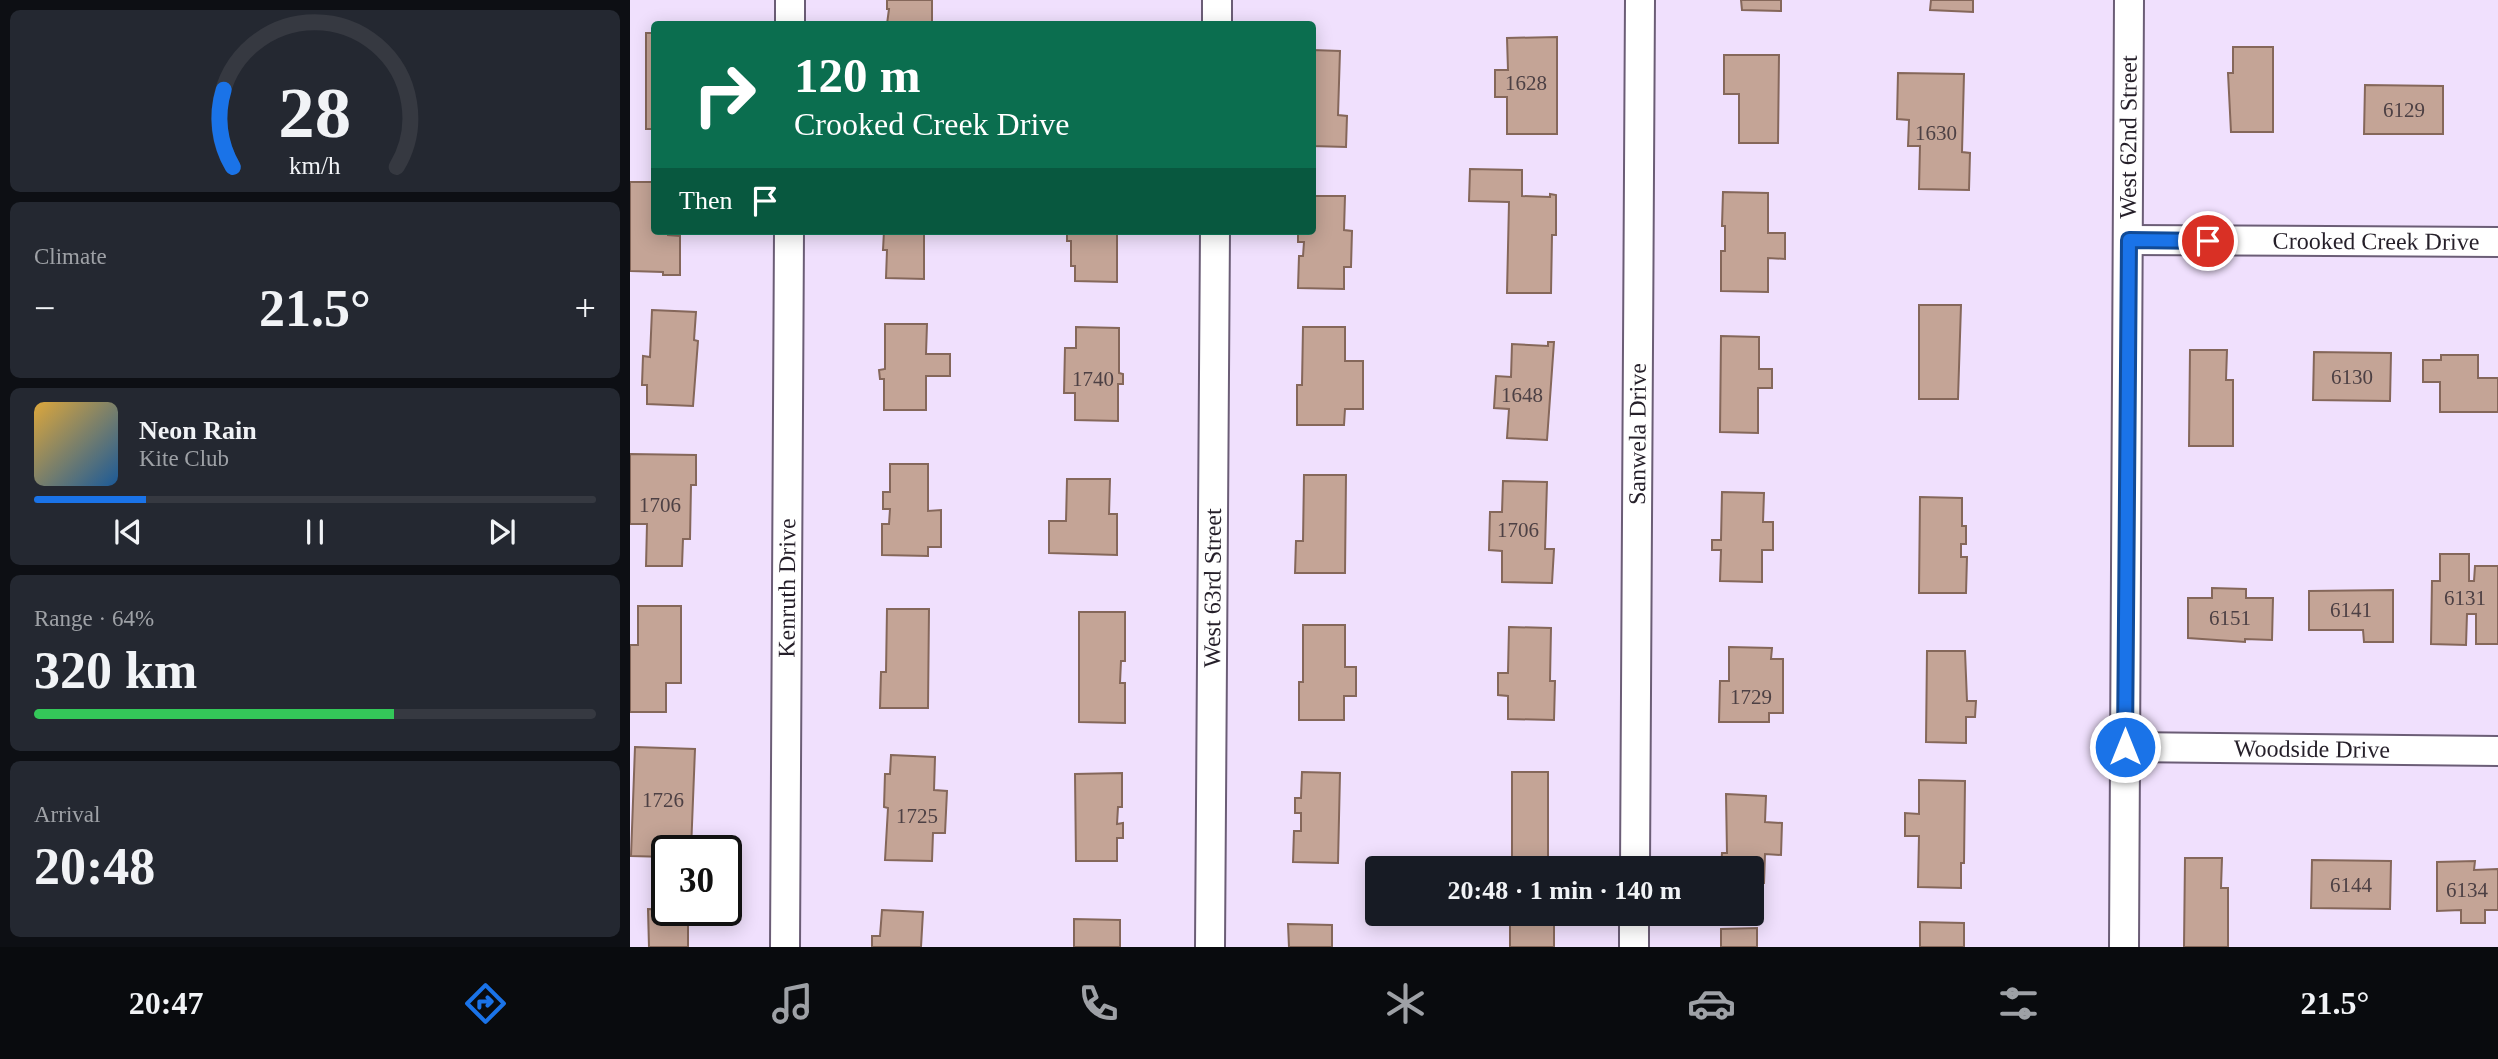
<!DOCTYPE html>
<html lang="en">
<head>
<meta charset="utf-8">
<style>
  :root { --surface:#171b24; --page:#242831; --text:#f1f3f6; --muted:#9ea1a6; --line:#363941; --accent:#1a73e8 }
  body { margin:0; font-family:Georgia,serif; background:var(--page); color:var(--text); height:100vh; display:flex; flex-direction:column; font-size:26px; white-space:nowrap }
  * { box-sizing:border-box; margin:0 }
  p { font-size:23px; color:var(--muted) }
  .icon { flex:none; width:38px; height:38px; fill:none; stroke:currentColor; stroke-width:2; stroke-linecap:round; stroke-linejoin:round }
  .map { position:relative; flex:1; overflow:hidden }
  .side { display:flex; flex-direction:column; gap:10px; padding:10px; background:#0d0f14; width:630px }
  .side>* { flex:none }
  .top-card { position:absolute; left:21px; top:21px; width:665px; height:214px; border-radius:7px; box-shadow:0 4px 18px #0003; background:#0b6e4f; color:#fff; overflow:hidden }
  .speed { position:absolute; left:21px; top:835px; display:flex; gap:14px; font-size:35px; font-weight:700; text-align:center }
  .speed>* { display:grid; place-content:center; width:91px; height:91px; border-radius:50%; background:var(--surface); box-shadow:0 4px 18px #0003; line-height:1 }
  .speed .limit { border:4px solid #111; border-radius:10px; background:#fff; color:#111 }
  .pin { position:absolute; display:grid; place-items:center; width:60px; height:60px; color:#fff; margin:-30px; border:4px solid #fff; border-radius:50%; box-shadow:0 2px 7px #0007 }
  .me { position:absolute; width:77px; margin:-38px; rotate:0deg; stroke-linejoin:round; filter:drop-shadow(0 0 5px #0008) }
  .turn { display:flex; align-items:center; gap:24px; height:147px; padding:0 28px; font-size:32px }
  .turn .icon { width:91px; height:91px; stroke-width:2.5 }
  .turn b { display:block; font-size:49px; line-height:60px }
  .then { display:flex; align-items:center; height:66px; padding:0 28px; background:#0003; gap:14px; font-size:26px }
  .big { font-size:52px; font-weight:600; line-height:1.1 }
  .side .card { flex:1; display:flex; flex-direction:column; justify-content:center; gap:10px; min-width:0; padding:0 24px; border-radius:10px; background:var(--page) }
  .side .dial { align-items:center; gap:0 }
  .dial svg { height:182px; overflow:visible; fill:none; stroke:var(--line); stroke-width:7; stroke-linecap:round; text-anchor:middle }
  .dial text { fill:var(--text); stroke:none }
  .song { display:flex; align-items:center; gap:21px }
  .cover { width:84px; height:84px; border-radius:10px; background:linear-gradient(135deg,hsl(40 70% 55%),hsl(210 70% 35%)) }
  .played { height:7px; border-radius:4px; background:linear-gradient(90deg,var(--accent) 20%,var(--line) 20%) }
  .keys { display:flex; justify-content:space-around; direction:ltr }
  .heat { display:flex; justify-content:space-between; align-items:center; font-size:38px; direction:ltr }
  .charge { height:10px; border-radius:5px; background:linear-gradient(90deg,#34c759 64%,var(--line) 0) }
  .trip { position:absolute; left:735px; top:856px; width:399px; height:70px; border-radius:7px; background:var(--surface); box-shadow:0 4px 18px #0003; font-weight:600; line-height:70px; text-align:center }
  .tab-bar { display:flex; height:112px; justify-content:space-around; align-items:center; background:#090b0e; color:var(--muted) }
  .tab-bar .icon { width:49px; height:49px }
  .tab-bar .on { color:var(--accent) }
  .tab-bar b { font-size:32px; color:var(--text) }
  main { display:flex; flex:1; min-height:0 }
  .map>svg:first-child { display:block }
  .building { fill:#c4a496; stroke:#85675a; stroke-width:2 }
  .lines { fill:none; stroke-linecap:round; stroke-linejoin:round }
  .street-casing { stroke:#6b5d76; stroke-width:32 }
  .street { stroke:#fff; stroke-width:28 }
  .route-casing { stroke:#114b97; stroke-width:18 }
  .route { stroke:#1a73e8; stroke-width:12 }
  .labels { text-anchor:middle; stroke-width:7; stroke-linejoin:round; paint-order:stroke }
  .number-label { font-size:21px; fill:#4d4044 }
  .street-label { font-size:24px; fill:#251f29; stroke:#fff }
</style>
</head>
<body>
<main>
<section class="side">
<div class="card dial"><svg viewBox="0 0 100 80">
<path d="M14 69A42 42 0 1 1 86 69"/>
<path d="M14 69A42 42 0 0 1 10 35" stroke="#1a73e8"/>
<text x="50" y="56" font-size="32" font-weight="700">28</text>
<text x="50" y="72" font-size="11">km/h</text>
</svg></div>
<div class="card"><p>Climate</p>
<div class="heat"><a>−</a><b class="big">21.5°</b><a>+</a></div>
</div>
<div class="card">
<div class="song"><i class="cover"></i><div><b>Neon Rain</b><p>Kite Club</p></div></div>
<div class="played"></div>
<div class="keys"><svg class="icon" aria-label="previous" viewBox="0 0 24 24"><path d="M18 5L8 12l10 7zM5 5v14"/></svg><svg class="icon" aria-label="pause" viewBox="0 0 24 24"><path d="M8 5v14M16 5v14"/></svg><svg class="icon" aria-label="next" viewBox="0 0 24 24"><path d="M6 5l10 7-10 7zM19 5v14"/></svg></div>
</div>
<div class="card"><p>Range · 64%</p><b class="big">320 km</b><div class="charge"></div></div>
<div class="card"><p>Arrival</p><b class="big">20:48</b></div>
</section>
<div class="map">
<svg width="1868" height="947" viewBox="0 0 1868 947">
  <rect width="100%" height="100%" fill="#f0e0fd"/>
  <!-- building -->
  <g class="building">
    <polygon points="257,0 302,0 302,24 257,24 259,9 257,9"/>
    <polygon points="1111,0 1151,0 1151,11 1112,10"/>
    <polygon points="1301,0 1343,0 1343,12 1300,10"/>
    <rect x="16" y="33" width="8" height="96"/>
    <polygon points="927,37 927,134 877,134 877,97 865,97 865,70 878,70 877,38"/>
    <polygon points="1603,47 1643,47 1643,132 1601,132 1598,73 1603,73"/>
    <polygon points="682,50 710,51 708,115 717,116 716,147 682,146"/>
    <polygon points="1094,55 1149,55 1148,143 1109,143 1109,94 1094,94"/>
    <polygon points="1268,73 1334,74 1332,152 1340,153 1339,190 1289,189 1290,146 1278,146 1279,120 1267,119"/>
    <polygon points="1735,85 1813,86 1813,134 1734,134"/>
    <polygon points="840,169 892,170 892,196 920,197 920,194 926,195 926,235 922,235 921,293 877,293 879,202 839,201"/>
    <polygon points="0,182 24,182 24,231 38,231 38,235 50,236 50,275 33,275 33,272 0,271"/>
    <polygon points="1093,192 1138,193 1138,233 1155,233 1155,259 1138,258 1138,292 1091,291 1091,251 1095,251 1095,226 1092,226"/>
    <polygon points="682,196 715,196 714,230 722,231 721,267 714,267 714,289 668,288 669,256 673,256 674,242 668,242 668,231 682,231"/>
    <polygon points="254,231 305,231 305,233 294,233 294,279 256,278 257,250 253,250"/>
    <polygon points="487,231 487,282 445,281 445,266 441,266 441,241 437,241 437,232 435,231"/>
    <polygon points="1289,305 1331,305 1328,399 1289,399"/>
    <polygon points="22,310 66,312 64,340 68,341 63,406 17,404 17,385 12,385 13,356 20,357"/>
    <polygon points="255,324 297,324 296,354 320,354 320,376 296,376 296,410 254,410 254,379 250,379 249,370 255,369"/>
    <polygon points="446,327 489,328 489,373 493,374 493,384 488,384 488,421 445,420 445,393 434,393 435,348 446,348"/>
    <polygon points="673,327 715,327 715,361 733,361 733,409 715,409 714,425 667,425 667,385 672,385"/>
    <polygon points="1091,336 1129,337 1129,369 1142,369 1142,388 1128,388 1128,433 1090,432"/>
    <polygon points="918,342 924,342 917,440 877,438 879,409 864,408 866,376 881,377 882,344 918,346"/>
    <polygon points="1560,350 1597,350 1596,380 1603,380 1603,446 1559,446"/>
    <polygon points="1684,352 1761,353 1760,401 1683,400"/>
    <polygon points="1811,355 1848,355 1848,378 1868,378 1868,412 1810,412 1810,382 1793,382 1793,360 1811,360"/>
    <polygon points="0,454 66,455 66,485 61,485 60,539 53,539 52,566 16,566 17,524 0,524"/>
    <polygon points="260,464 298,464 298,511 311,510 311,547 298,547 298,556 252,555 252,524 259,524 260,509 253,509 253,492 260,492"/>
    <polygon points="674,475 716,475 715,573 665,573 666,541 673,541"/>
    <polygon points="437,479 480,479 479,514 487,514 487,555 419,553 419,521 436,521"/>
    <polygon points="873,481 917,482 915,549 924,549 922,583 872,582 872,551 859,550 860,512 872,512"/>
    <polygon points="1092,492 1134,493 1133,522 1143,522 1143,550 1132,550 1132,582 1090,581 1091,550 1082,550 1082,540 1091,540"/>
    <polygon points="1290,497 1332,498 1332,526 1336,526 1336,544 1331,544 1331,557 1337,557 1336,593 1289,593"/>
    <polygon points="1810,554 1839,554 1839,581 1844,581 1845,566 1868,566 1868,644 1846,644 1846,614 1837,614 1836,645 1801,644 1802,581 1810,581"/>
    <polygon points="1582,588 1616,589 1616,598 1643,598 1642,640 1615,639 1615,642 1558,638 1558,598 1582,598"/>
    <polygon points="1763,590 1763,642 1734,642 1733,630 1679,630 1679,591"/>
    <polygon points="8,606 51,606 51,683 36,683 36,712 0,712 0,645 8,645"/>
    <polygon points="257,609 299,609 298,708 250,708 251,672 256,672"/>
    <polygon points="449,612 495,612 495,661 491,661 490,683 495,683 495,723 449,722"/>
    <polygon points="673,625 715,625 715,667 726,667 726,696 714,696 714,720 669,720 669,682 673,682"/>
    <polygon points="879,627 921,628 920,681 925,681 924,720 878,719 878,696 868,695 868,673 878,673"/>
    <polygon points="1099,647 1142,648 1141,659 1153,659 1153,713 1139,713 1139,722 1089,722 1090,681 1099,681"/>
    <polygon points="1297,651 1335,651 1337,701 1346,701 1345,717 1336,717 1336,743 1296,742"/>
    <polygon points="5,747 65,749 61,850 37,850 37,857 1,856"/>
    <polygon points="261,755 305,757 304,790 317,791 315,833 303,833 302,861 255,860 258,808 254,807 255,774 260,774"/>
    <polygon points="672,772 710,773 708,863 663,862 664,831 671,831 671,813 665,813 665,798 671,798"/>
    <rect x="882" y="772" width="36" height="96"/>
    <polygon points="492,773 492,807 488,807 487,824 493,823 493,838 487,838 487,861 446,861 445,774"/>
    <polygon points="1289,780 1335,781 1334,863 1331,863 1331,888 1288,887 1289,836 1275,836 1275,813 1289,814"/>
    <polygon points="1096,794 1136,796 1135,822 1152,823 1151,855 1135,854 1134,883 1122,883 1122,868 1091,868 1092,853 1097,853"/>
    <polygon points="1555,858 1592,858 1591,888 1598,888 1598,947 1554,947"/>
    <polygon points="1682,860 1761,861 1760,909 1681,908"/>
    <polygon points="1845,861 1844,870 1868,869 1868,910 1855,910 1855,923 1831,923 1831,910 1807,911 1807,862"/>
    <polygon points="18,909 58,910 58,947 19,947"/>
    <polygon points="252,910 293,912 291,947 242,947 242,936 250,936"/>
    <polygon points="444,919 490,920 490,947 444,947"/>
    <polygon points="1290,922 1334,923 1334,947 1290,947"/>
    <polygon points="658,924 702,925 702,947 659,947"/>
    <rect x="880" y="925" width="44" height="22"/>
    <polygon points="1127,928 1127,947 1091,947 1091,929"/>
  </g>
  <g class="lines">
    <defs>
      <g id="street">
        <polyline points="160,24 160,0"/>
        <polyline points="587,24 587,0"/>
        <path id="s1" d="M1499 240 1868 242"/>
        <path id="s2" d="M1495 747 1868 751"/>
        <path id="s3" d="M1005 868 1010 0"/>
        <path id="s4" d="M155 947 159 231"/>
        <path id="s5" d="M580 947 585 231"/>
        <polyline points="1004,947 1004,914"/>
        <path id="s6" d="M1494 947 1499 0"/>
      </g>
    </defs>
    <!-- street casing -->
    <use href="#street" class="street-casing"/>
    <!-- street -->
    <use href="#street" class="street"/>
  </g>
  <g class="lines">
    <defs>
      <polyline id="route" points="1495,747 1499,240 1578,241"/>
    </defs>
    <!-- route casing -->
    <use href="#route" class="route-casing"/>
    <!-- route -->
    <use href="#route" class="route"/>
  </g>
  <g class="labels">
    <!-- number labels -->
    <g class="number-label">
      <text x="896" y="90">1628</text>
      <text x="1774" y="117">6129</text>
      <text x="1306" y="140">1630</text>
      <text x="1722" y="384">6130</text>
      <text x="463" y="386">1740</text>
      <text x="892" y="402">1648</text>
      <text x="30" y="512">1706</text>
      <text x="888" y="537">1706</text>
      <text x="1835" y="605">6131</text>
      <text x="1721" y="617">6141</text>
      <text x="1600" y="625">6151</text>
      <text x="1121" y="704">1729</text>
      <text x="33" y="807">1726</text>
      <text x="287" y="823">1725</text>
      <text x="1721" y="892">6144</text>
      <text x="1837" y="897">6134</text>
    </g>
    <!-- street labels -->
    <g class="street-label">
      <text dy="8" stroke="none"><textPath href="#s6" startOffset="810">West 62nd Street</textPath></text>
      <text dy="8" stroke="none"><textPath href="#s1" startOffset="247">Crooked Creek Drive</textPath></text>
      <text dy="8" stroke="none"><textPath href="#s3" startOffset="434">Sanwela Drive</textPath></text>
      <text dy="8" stroke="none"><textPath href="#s4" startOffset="359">Kenruth Drive</textPath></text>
      <text dy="8" stroke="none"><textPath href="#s5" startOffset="359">West 63rd Street</textPath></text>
      <text dy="8" stroke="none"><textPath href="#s2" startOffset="187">Woodside Drive</textPath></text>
    </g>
  </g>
</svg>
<div class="speed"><div class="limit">30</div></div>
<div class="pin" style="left:1578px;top:241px;background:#d93025"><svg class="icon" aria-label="arrive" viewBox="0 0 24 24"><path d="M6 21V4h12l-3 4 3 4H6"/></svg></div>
<svg class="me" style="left:1495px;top:747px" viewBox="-20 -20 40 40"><circle r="17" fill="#1a73e8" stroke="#fff" stroke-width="3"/><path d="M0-11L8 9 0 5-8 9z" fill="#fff"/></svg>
<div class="trip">20:48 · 1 min · 140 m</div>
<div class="top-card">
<div class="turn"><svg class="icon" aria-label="right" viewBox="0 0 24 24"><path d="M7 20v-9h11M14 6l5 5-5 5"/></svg><div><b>120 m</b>Crooked Creek Drive</div></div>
<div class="then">Then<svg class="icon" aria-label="arrive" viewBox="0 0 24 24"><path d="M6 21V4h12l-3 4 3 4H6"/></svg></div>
</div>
</div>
</main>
<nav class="tab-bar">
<b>20:47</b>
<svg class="icon on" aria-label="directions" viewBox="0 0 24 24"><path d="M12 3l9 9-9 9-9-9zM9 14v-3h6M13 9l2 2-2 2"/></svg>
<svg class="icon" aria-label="music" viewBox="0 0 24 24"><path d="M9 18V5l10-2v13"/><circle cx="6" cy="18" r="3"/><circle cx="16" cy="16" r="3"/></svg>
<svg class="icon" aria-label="phone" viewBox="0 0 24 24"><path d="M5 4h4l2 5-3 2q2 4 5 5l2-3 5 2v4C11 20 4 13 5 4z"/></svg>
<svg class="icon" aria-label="climate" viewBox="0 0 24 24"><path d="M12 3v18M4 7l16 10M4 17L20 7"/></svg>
<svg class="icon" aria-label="car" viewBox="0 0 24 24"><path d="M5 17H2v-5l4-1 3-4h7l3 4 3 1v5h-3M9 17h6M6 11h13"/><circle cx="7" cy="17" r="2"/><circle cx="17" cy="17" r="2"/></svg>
<svg class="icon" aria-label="filters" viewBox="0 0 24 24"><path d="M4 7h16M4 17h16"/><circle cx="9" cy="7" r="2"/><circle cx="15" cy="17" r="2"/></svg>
<b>21.5°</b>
</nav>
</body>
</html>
